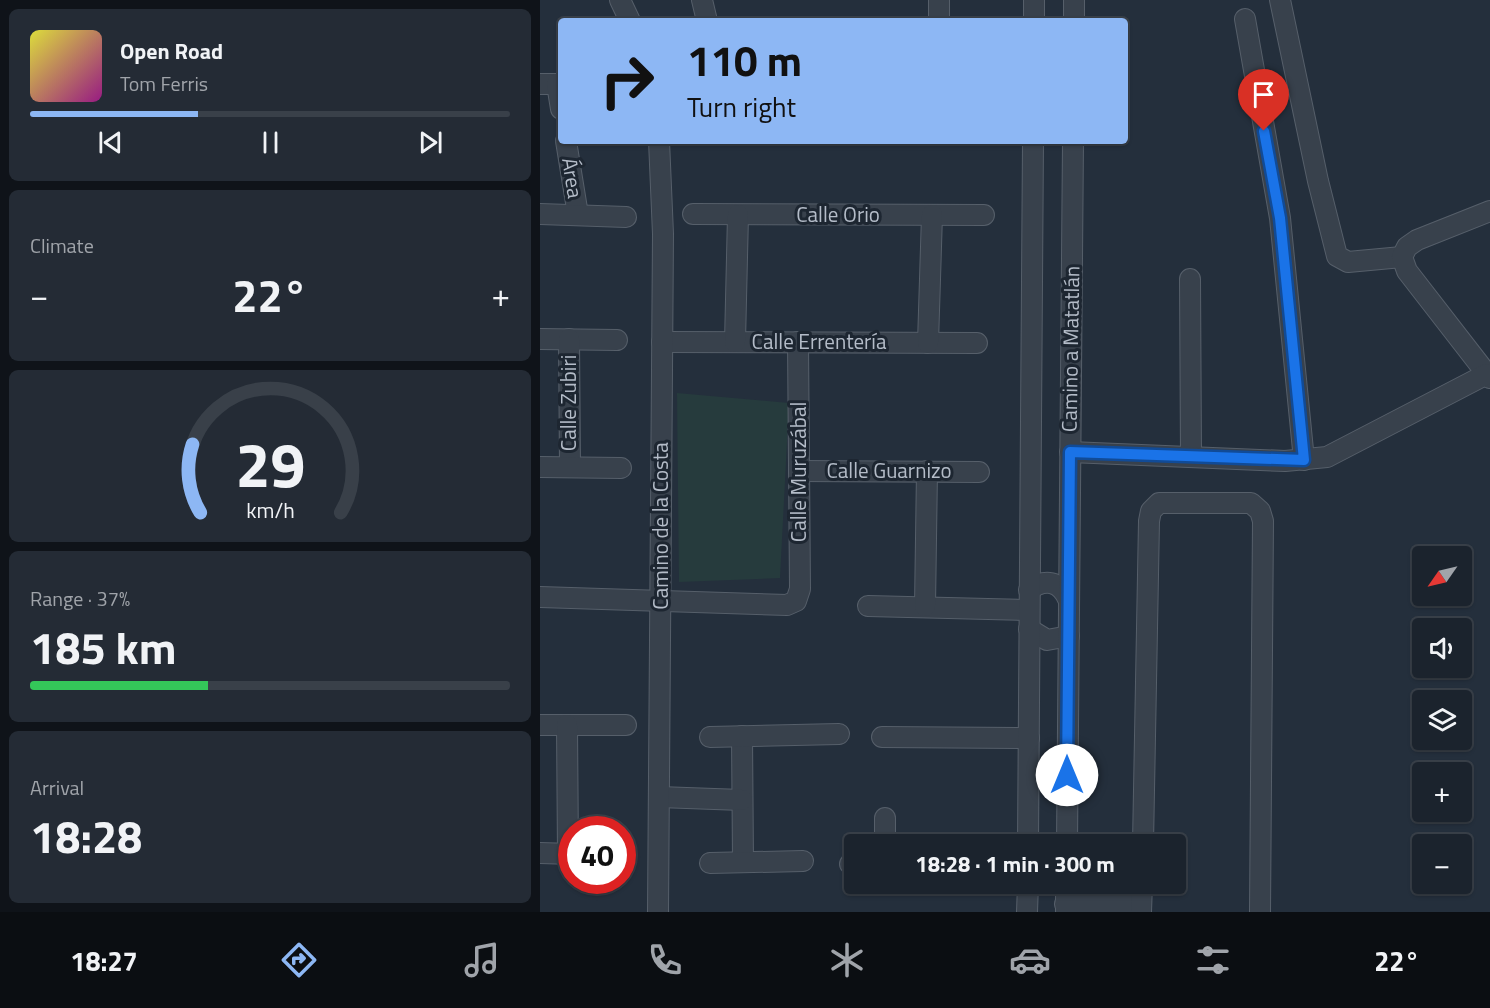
<!DOCTYPE html>
<html lang="en">
<head>
<meta charset="utf-8">
<style>
  :root { --surface:#1b232d; --page:#242b35; --text:#f1f3f6; --muted:#a0a4aa; --line:#394049; --accent:#8db7f4 }
  body { margin:0; font-family:"Titillium Web",sans-serif; background:var(--page); color:var(--text); height:100vh; display:flex; flex-direction:column; font-size:22px; white-space:nowrap }
  * { box-sizing:border-box; margin:0 }
  p { font-size:20px; color:var(--muted) }
  .icon { flex:none; width:33px; height:33px; fill:none; stroke:currentColor; stroke-width:2; stroke-linecap:round; stroke-linejoin:round }
  .map { position:relative; flex:1; overflow:hidden }
  .side { display:flex; flex-direction:column; gap:9px; padding:9px; background:#0f1319; width:540px }
  .side>* { flex:none }
  .guide { position:absolute; left:18px; top:18px; width:570px; height:126px; border-radius:6px; box-shadow:0 2px 4px #0004,0 0 0 2px var(--line); background:#8db7f4; color:#111; overflow:hidden }
  .needle { width:39px; rotate:236deg }
  .buttons { position:absolute; left:872px; top:546px; display:grid; gap:12px }
  .buttons a { display:grid; place-items:center; width:60px; height:60px; border-radius:6px; background:var(--surface); box-shadow:0 2px 4px #0004,0 0 0 2px var(--line); font-size:30px }
  .speed { position:absolute; left:18px; top:816px; display:flex; gap:12px; font-size:30px; font-weight:700; text-align:center }
  .speed>* { display:grid; place-content:center; width:78px; height:78px; border-radius:50%; background:var(--surface); box-shadow:0 2px 4px #0004,0 0 0 2px var(--line); line-height:1 }
  .speed .limit { border:9px solid #d22; background:#fff; color:#111 }
  .pin { position:absolute; display:grid; place-items:center; width:51px; height:51px; color:#fff; margin:-62px -26px; border-radius:50% 50% 50% 0; rotate:-45deg; box-shadow:0 0 6px #0007 }
  .pin .icon { rotate:45deg }
  .me { position:absolute; width:66px; margin:-33px; rotate:0deg; stroke-linejoin:round; filter:drop-shadow(0 0 4px #0008) }
  .turn { display:flex; align-items:center; gap:21px; height:126px; padding:0 30px; font-size:27px }
  .turn .icon { width:78px; height:78px; stroke-width:2.5 }
  .turn b { display:block; font-size:42px; line-height:51px }
  .big { font-size:45px; font-weight:700; line-height:1.1 }
  .side .card { flex:1; display:flex; flex-direction:column; justify-content:center; gap:9px; min-width:0; padding:0 21px; border-radius:9px; background:var(--page) }
  .side .dial { align-items:center; gap:0 }
  .dial svg { height:156px; overflow:visible; fill:none; stroke:var(--line); stroke-width:7; stroke-linecap:round; text-anchor:middle }
  .dial text { fill:var(--text); stroke:none }
  .song { display:flex; align-items:center; gap:18px }
  .cover { width:72px; height:72px; border-radius:9px; background:linear-gradient(135deg,hsl(60 70% 55%),hsl(310 70% 35%)) }
  .played { height:6px; border-radius:3px; background:linear-gradient(90deg,var(--accent) 35%,var(--line) 35%) }
  .keys { display:flex; justify-content:space-around; direction:ltr }
  .heat { display:flex; justify-content:space-between; align-items:center; font-size:33px; direction:ltr }
  .charge { height:9px; border-radius:4px; background:linear-gradient(90deg,#34c759 37%,var(--line) 0) }
  .trip { position:absolute; left:304px; top:834px; width:342px; height:60px; border-radius:6px; background:var(--surface); box-shadow:0 2px 4px #0004,0 0 0 2px var(--line); font-weight:700; line-height:60px; text-align:center }
  .dock { display:flex; height:96px; justify-content:space-around; align-items:center; background:#0b0e12; color:var(--muted) }
  .dock .icon { width:42px; height:42px }
  .dock .selected { color:var(--accent) }
  .dock b { font-size:27px; color:var(--text) }
  main { display:flex; flex:1; min-height:0 }
  .map>svg:first-child { display:block }
  .green { fill:#263b3d }
  .lines { fill:none; stroke-linecap:round; stroke-linejoin:round }
  .minor-casing { stroke:#565f6a; stroke-width:22 }
  .minor { stroke:#38414c; stroke-width:20 }
  .route-casing { stroke:#114b97; stroke-width:15 }
  .route { stroke:#1a73e8; stroke-width:10 }
  .labels { text-anchor:middle; stroke-width:6; stroke-linejoin:round; paint-order:stroke }
  .street-label { font-size:21px; fill:#b4bcc8; stroke:#1d2631 }
</style>
</head>
<body>
<main>
<section class="side">
<div class="card">
<div class="song"><i class="cover"></i><div><b>Open Road</b><p>Tom Ferris</p></div></div>
<div class="played"></div>
<div class="keys"><svg class="icon" aria-label="previous" viewBox="0 0 24 24"><path d="M18 5L8 12l10 7zM5 5v14"/></svg><svg class="icon" aria-label="pause" viewBox="0 0 24 24"><path d="M8 5v14M16 5v14"/></svg><svg class="icon" aria-label="next" viewBox="0 0 24 24"><path d="M6 5l10 7-10 7zM19 5v14"/></svg></div>
</div>
<div class="card"><p>Climate</p>
<div class="heat"><a>−</a><b class="big">22°</b><a>+</a></div>
</div>
<div class="card dial"><svg viewBox="0 0 100 80">
<path d="M14 69A42 42 0 1 1 86 69"/>
<path d="M14 69A42 42 0 0 1 10 34" stroke="#8db7f4"/>
<text x="50" y="56" font-size="32" font-weight="700">29</text>
<text x="50" y="72" font-size="11">km/h</text>
</svg></div>
<div class="card"><p>Range · 37%</p><b class="big">185 km</b><div class="charge"></div></div>
<div class="card"><p>Arrival</p><b class="big">18:28</b></div>
</section>
<div class="map">
<svg width="950" height="912" viewBox="0 0 950 912">
  <rect width="100%" height="100%" fill="#242f3c"/>
  <!-- green -->
  <polygon class="green" points="137,393 249,403 240,578 139,582"/>
  <g class="lines">
    <defs>
      <g id="minor">
        <polyline points="80,0 90,21"/>
        <polyline points="162,0 167,21"/>
        <polyline points="740,0 778,181 797,256 808,262 862,257"/>
        <polyline points="705,19 740,218 764,460"/>
        <polyline points="399,21 399,0"/>
        <polyline points="494,21 494,0"/>
        <polyline points="534,21 534,0"/>
        <polyline points="0,84 21,84"/>
        <polyline points="17,84 21,109"/>
        <polyline points="26,141 38,215"/>
        <polyline points="950,211 877,240 867,247 862,257 867,271 950,378"/>
        <polyline points="0,214 86,217"/>
        <polyline points="153,214 444,215"/>
        <polyline points="650,279 651,456"/>
        <polyline points="0,339 77,340"/>
        <polyline points="29,339 30,467"/>
        <polyline points="122,342 437,343"/>
        <polyline points="195,342 198,215"/>
        <polyline points="388,343 392,215"/>
        <polyline points="530,452 745,461 787,457 947,374"/>
        <polyline points="0,467 81,468"/>
        <polyline points="259,471 439,472"/>
        <path d="M489 590C505 578 520 581 528 599"/>
        <polyline points="0,597 247,605 256,601 260,589 258,342"/>
        <polyline points="328,606 489,610"/>
        <polyline points="385,606 387,471"/>
        <polyline points="489,629 507,640 529,636"/>
        <polyline points="0,725 86,725"/>
        <polyline points="27,725 28,854"/>
        <polyline points="202,736 203,862"/>
        <polyline points="170,737 299,734"/>
        <polyline points="342,737 489,738"/>
        <polyline points="119,797 202,800"/>
        <polyline points="345,844 345,818"/>
        <polyline points="488,844 493,141"/>
        <polyline points="527,844 533,141"/>
        <polyline points="603,844 609,521 611,511 619,503 711,503 720,511 723,521 720,912"/>
        <polyline points="0,853 32,854"/>
        <polyline points="82,854 84,854"/>
        <polyline points="170,863 263,861"/>
        <polyline points="310,864 315,864"/>
        <polyline points="525,904 601,903"/>
        <polyline points="118,912 123,234 119,141"/>
        <polyline points="487,912 488,884"/>
        <polyline points="526,912 526,884"/>
        <polyline points="601,912 602,884"/>
      </g>
    </defs>
    <!-- minor casing -->
    <use href="#minor" class="minor-casing"/>
    <!-- minor -->
    <use href="#minor" class="minor"/>
  </g>
  <g class="lines">
    <defs>
      <polyline id="route" points="527,775 530,452 764,460 740,218 724,131"/>
    </defs>
    <!-- route casing -->
    <use href="#route" class="route-casing"/>
    <!-- route -->
    <use href="#route" class="route"/>
  </g>
  <g class="labels">
    <!-- street labels -->
    <g class="street-label">
      <text transform="translate(32 178) rotate(81)" y="7">Área</text>
      <text x="298" y="222">Calle Orio</text>
      <text x="279" y="349">Calle Errentería</text>
      <text transform="translate(531 349) rotate(-89)" y="7">Camino a Matatlán</text>
      <text transform="translate(29 403) rotate(-90)" y="7">Calle Zubiri</text>
      <text x="349" y="478">Calle Guarnizo</text>
      <text transform="translate(259 472) rotate(-90)" y="7">Calle Muruzábal</text>
      <text transform="translate(121 526) rotate(-90)" y="7">Camino de la Costa</text>
    </g>
  </g>
</svg>
<div class="buttons">
<a><svg class="needle" viewBox="-14 -14 28 28"><path d="M0-13l5 13h-10z" fill="#e53935"/><path d="M0 13l5-13h-10z" fill="#a0a4aa"/></svg></a>
<a><svg class="icon" aria-label="sound" viewBox="0 0 24 24"><path d="M4 9h4l5-4v14l-5-4H4zM17 9q2 3 0 6"/></svg></a>
<a><svg class="icon" aria-label="layers" viewBox="0 0 24 24"><path d="M12 4l9 5-9 5-9-5zM3 14l9 5 9-5"/></svg></a>
<a>+</a>
<a>−</a>
</div>
<div class="speed"><div class="limit">40</div></div>
<div class="pin" style="left:724px;top:131px;background:#d93025"><svg class="icon" aria-label="arrive" viewBox="0 0 24 24"><path d="M6 21V4h12l-3 4 3 4H6"/></svg></div>
<svg class="me" style="left:527px;top:775px" viewBox="-20 -20 40 40"><circle r="19" fill="#fff"/><path d="M0-13L10 11 0 6-10 11z" fill="#1a73e8"/></svg>
<div class="trip">18:28 · 1 min · 300 m</div>
<div class="guide">
<div class="turn"><svg class="icon" aria-label="right" viewBox="0 0 24 24"><path d="M7 20v-9h11M14 6l5 5-5 5"/></svg><div><b>110 m</b>Turn right</div></div>
</div>
</div>
</main>
<nav class="dock">
<b>18:27</b>
<svg class="icon selected" aria-label="directions" viewBox="0 0 24 24"><path d="M12 3l9 9-9 9-9-9zM9 14v-3h6M13 9l2 2-2 2"/></svg>
<svg class="icon" aria-label="music" viewBox="0 0 24 24"><path d="M9 18V5l10-2v13"/><circle cx="6" cy="18" r="3"/><circle cx="16" cy="16" r="3"/></svg>
<svg class="icon" aria-label="phone" viewBox="0 0 24 24"><path d="M5 4h4l2 5-3 2q2 4 5 5l2-3 5 2v4C11 20 4 13 5 4z"/></svg>
<svg class="icon" aria-label="climate" viewBox="0 0 24 24"><path d="M12 3v18M4 7l16 10M4 17L20 7"/></svg>
<svg class="icon" aria-label="car" viewBox="0 0 24 24"><path d="M5 17H2v-5l4-1 3-4h7l3 4 3 1v5h-3M9 17h6M6 11h13"/><circle cx="7" cy="17" r="2"/><circle cx="17" cy="17" r="2"/></svg>
<svg class="icon" aria-label="filters" viewBox="0 0 24 24"><path d="M4 7h16M4 17h16"/><circle cx="9" cy="7" r="2"/><circle cx="15" cy="17" r="2"/></svg>
<b>22°</b>
</nav>
</body>
</html>
